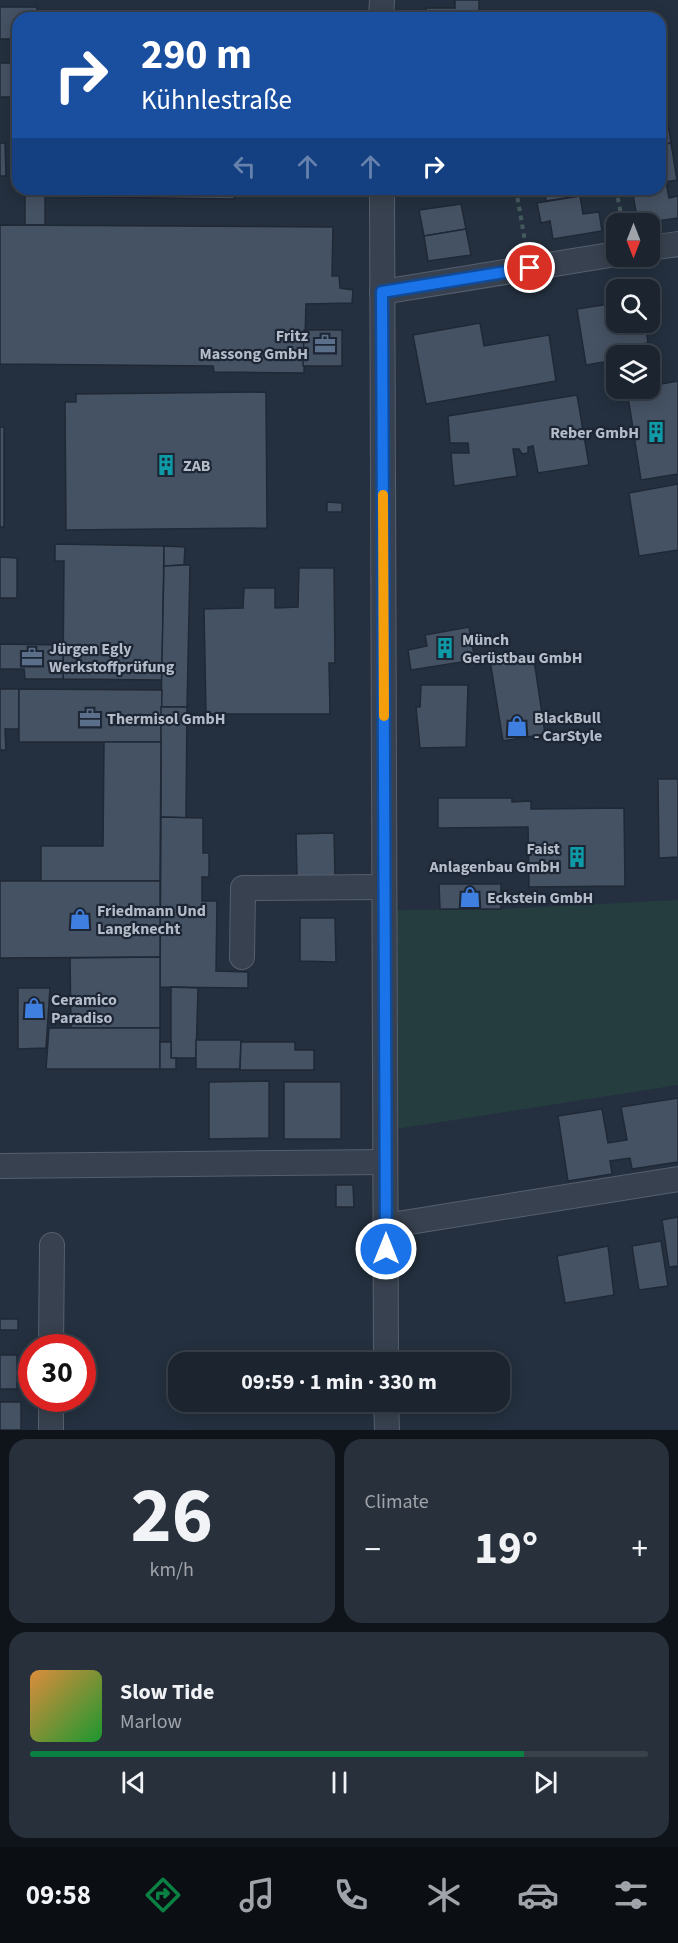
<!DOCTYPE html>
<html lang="en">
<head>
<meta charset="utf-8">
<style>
  :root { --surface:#1b242f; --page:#28303b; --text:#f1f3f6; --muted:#a0a4aa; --line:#39414b; --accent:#0b8043 }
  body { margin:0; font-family:"Source Sans 3",sans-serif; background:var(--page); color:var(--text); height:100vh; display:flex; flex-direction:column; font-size:22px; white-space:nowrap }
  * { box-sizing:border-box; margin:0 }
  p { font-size:20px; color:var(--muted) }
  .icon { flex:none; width:33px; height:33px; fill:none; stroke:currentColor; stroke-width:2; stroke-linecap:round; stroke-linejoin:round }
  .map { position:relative; height:1430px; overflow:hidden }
  .side { display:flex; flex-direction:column; gap:9px; padding:9px; background:#0f141a; flex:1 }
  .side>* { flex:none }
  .top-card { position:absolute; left:12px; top:12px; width:654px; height:183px; border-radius:18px; box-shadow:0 3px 15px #0003,0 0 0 2px var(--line); background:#1a4fa0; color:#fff; overflow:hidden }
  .needle { width:39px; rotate:180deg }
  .controls { position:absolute; left:606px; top:213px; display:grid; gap:12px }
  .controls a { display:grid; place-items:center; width:54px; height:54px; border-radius:12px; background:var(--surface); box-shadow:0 3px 15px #0003,0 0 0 2px var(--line); font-size:30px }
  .speed { position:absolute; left:18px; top:1334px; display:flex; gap:12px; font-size:30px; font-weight:700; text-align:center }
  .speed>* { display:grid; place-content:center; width:78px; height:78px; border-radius:50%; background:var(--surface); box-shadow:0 3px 15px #0003,0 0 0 2px var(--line); line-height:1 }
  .speed .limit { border:9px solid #d22; background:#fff; color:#111 }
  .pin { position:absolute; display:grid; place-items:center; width:51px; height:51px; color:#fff; margin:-26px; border:3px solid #fff; border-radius:50%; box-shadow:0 2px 6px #0007 }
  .me { position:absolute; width:66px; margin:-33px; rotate:0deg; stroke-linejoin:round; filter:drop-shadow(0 0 4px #0008) }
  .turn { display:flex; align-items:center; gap:21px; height:126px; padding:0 30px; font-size:27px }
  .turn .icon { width:78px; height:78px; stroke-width:2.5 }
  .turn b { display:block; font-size:42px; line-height:51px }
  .lanes { display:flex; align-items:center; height:57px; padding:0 30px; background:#0003; justify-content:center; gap:30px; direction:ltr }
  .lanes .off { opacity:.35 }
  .big { font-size:45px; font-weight:700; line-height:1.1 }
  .side .tile { flex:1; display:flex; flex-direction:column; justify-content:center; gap:9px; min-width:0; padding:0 21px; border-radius:18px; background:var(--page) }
  .side .dial { align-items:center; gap:0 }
  .dial b { font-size:78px; line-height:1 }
  .song { display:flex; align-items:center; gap:18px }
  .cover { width:72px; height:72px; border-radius:9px; background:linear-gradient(135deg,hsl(30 70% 55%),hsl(130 70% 35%)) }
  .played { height:6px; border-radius:3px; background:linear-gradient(90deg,var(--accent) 80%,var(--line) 80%) }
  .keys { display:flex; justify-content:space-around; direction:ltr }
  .heat { display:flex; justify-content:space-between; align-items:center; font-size:33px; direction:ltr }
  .side .tiles { flex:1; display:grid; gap:9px; grid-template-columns:1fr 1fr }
  .tile:last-child { grid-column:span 2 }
  .trip { position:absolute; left:168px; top:1352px; width:342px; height:60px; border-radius:18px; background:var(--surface); box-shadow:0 3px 15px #0003,0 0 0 2px var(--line); font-weight:700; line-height:60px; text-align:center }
  .tabs { display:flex; height:96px; justify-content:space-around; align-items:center; background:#0b0e13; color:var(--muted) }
  .tabs .icon { width:42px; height:42px }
  .tabs .current { color:var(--accent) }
  .tabs b { font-size:27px; color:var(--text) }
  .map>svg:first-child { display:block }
  .green { fill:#263d40 }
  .building { fill:#455263; stroke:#1f2836; stroke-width:1.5 }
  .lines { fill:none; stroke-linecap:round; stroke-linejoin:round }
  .minor-casing { stroke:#565f6d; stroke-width:26 }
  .path { stroke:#445a5d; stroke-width:4; stroke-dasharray:4.5 4.5; stroke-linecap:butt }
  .minor { stroke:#38414f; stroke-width:24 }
  .route-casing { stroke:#114b97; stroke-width:15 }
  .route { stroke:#1a73e8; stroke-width:10 }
  .slow { stroke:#f59e0b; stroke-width:10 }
  .labels { text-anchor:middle; stroke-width:4.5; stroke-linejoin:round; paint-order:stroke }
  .poi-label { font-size:16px; font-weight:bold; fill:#b4bcca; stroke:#1d2634; text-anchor:start }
</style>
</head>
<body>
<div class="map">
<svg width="678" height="1430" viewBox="0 0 678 1430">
  <rect width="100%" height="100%" fill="#24303f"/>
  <!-- green -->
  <polygon class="green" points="678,900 678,1085 389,1130 390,910 501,909"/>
  <!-- building -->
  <g class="building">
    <polygon points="455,0 479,0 479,18 426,18 426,8 455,8"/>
    <polygon points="0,7 37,7 37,18 18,18 18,39 0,39"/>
    <rect x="0" y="63" width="18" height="34"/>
    <polygon points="665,106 671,143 660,145 660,107"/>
    <polygon points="0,143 5,143 6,176 0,176"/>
    <polygon points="671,143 677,180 660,183 660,145"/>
    <polygon points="666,182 669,198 678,196 678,218 638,224 632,189 660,189 660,183"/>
    <polygon points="22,189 235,189 234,199 25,196 22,195"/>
    <polygon points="545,189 595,189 596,193 546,201"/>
    <rect x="25" y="196" width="20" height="29"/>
    <polygon points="580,196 583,214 599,212 602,231 553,239 550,221 541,223 537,203"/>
    <polygon points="461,204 466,229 424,236 419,210"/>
    <polygon points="0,225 333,227 332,276 339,276 340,288 353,290 352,303 306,304 304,373 214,372 213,366 0,364"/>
    <polygon points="466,229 471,255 428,261 424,236"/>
    <polygon points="616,303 616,322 645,322 648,343 620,347 621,356 616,356 616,360 586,365 577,309"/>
    <polygon points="480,323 484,346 549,335 556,381 426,404 413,335"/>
    <polygon points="304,330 342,330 342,366 303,366"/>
    <polygon points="678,381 678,474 641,480 627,390 650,388 650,386"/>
    <polygon points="266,392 267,528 66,530 65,402 76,402 76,394"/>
    <polygon points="577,395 589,465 538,473 533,446 528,447 528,453 522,454 519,449 513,449 517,476 454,486 451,453 469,453 468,443 450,443 448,416"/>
    <rect x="0" y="427" width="4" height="100"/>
    <polygon points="678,484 678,550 639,556 629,493"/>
    <polygon points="327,502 342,503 342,512 327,512"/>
    <polygon points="55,544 164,546 162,680 63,679 64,561 55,561"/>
    <polygon points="164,546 185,547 184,565 164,566"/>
    <polygon points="0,557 17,558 17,598 0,598"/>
    <polygon points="184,565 190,565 187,707 161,707 164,566"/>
    <polygon points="299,568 334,568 335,663 329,663 330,714 206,714 204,609 243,608 244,588 275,588 275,608 298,607"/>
    <polygon points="469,627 475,660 411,670 408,650 427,646 425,635"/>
    <polygon points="0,644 63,645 63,679 25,679 24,669 0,669"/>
    <polygon points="533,653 545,734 503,741 490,660"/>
    <polygon points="421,685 468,685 466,747 420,748 416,707 420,707"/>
    <polygon points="0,689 19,689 19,729 5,729 6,750 0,750"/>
    <polygon points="19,689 162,690 161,742 19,742"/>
    <polygon points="161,707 187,707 186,818 161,817"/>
    <polygon points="104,742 161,742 160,881 41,881 41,846 103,846"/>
    <polygon points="658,779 678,779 678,857 659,858"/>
    <polygon points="438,798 512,798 512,802 531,801 531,809 624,808 625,886 529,887 528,827 438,828"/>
    <polygon points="161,817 203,818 203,853 209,853 209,877 202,877 202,901 217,901 216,971 248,972 248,988 160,987"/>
    <polygon points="334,833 335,876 297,876 296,834"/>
    <polygon points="0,881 160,881 160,957 0,958"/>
    <polygon points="439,884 501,884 501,909 440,909"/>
    <polygon points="300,918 335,918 336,962 300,961"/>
    <polygon points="160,957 160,1028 71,1028 70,958"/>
    <polygon points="171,987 198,988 196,1058 171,1058"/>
    <polygon points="18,988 50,988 46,1048 18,1049"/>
    <polygon points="49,1028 160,1028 160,1069 46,1069"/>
    <polygon points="196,1040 241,1040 240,1069 196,1069"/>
    <polygon points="160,1042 171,1042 171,1058 176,1058 176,1069 160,1069"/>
    <polygon points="241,1042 295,1042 295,1050 314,1050 314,1070 240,1070"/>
    <polygon points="269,1081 269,1138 209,1139 209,1082"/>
    <rect x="284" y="1082" width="57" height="57"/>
    <polygon points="678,1098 678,1162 632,1169 630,1158 610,1161 612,1174 568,1181 558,1116 602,1109 608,1143 627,1140 621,1107"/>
    <polygon points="336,1185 353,1185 354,1207 336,1207"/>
    <polygon points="678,1217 678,1266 669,1267 662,1220"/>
    <polygon points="661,1241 668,1286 639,1290 632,1246"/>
    <polygon points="608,1246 614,1295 565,1303 557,1256"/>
    <rect x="0" y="1319" width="18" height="11"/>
    <rect x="0" y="1355" width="17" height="34"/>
    <rect x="0" y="1402" width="21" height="28"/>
  </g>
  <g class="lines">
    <defs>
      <g id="minor">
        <polyline points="381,18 382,0"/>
        <polyline points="382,189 386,1362"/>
        <polyline points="650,248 678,244"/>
        <polyline points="382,292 616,254"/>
        <polyline points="242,957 243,888 384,887"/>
        <polyline points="0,1166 385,1162"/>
        <polyline points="385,1226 678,1179"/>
        <polyline points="51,1347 52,1245"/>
        <polyline points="386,1401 387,1430"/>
        <polyline points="51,1430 51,1398"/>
      </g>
    </defs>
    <!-- minor casing -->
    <use href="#minor" class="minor-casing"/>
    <!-- path -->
    <g class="path">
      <polyline points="516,189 526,247"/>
      <polyline points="616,189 623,224"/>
    </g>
    <!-- minor -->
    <use href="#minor" class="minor"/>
  </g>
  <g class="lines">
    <defs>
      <polyline id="route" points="386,1249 382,292 530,268"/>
    </defs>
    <!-- route casing -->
    <use href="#route" class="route-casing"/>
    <!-- route -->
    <use href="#route" class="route"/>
    <!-- slow -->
    <polyline class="slow" points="383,495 384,716"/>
  </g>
  <!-- icons -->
  <defs>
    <symbol id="office-bare" viewBox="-9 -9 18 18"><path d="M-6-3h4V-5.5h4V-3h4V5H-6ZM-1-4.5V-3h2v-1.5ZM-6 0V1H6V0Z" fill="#5c6f8a" stroke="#1d2634" stroke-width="2.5" paint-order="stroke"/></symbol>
    <symbol id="building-bare" viewBox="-9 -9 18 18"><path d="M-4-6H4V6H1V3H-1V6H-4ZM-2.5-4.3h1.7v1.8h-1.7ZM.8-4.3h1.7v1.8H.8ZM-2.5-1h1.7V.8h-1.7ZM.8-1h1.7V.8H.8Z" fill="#0f9aa8" stroke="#1d2634" stroke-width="2.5" paint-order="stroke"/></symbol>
    <symbol id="shop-bare" viewBox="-9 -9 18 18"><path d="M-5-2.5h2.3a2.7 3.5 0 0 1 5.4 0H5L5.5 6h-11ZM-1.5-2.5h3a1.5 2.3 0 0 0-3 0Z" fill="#3f7fe0" stroke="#1d2634" stroke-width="2.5" paint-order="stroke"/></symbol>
  </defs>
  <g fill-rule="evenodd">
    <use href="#office-bare" x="310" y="329" width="30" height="30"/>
    <use href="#building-bare" x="641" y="417" width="30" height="30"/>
    <use href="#building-bare" x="151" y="450" width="30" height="30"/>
    <use href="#building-bare" x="430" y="633" width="30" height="30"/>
    <use href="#office-bare" x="17" y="642" width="30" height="30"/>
    <use href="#office-bare" x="75" y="703" width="30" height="30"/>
    <use href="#shop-bare" x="502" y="711" width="30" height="30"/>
    <use href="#building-bare" x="562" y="842" width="30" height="30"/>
    <use href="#shop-bare" x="455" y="882" width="30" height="30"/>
    <use href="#shop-bare" x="65" y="904" width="30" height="30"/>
    <use href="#shop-bare" x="19" y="993" width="30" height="30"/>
  </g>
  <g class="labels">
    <!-- poi labels -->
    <g class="poi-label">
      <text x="308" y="341" text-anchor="end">Fritz<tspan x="308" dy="18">Massong GmbH</tspan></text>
      <text x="639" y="438" text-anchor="end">Reber GmbH</text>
      <text x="183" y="471">ZAB</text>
      <text x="462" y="645">Münch<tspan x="462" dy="18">Gerüstbau GmbH</tspan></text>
      <text x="49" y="654">Jürgen Egly<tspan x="49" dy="18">Werkstoffprüfung</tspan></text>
      <text x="534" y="723">BlackBull<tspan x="534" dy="18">- CarStyle</tspan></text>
      <text x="107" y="724">Thermisol GmbH</text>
      <text x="560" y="854" text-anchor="end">Faist<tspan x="560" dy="18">Anlagenbau GmbH</tspan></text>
      <text x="487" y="903">Eckstein GmbH</text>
      <text x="97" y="916">Friedmann Und<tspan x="97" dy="18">Langknecht</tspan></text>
      <text x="51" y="1005">Ceramico<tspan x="51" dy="18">Paradiso</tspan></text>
    </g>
  </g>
</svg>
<div class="controls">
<a><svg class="needle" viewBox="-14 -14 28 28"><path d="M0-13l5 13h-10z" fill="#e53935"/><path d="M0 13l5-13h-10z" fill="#a0a4aa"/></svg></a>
<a><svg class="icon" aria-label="search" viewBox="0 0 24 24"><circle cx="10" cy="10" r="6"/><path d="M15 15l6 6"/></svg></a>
<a><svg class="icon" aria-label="layers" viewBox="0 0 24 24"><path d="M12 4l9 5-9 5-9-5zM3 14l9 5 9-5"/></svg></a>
</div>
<div class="speed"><div class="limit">30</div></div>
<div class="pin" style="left:530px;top:268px;background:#d93025"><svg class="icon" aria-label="arrive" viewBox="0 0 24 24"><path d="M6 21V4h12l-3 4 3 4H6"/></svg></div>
<svg class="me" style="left:386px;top:1249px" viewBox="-20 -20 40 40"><circle r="17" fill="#1a73e8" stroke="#fff" stroke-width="3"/><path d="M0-11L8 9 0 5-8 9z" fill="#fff"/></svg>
<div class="trip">09:59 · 1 min · 330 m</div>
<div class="top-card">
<div class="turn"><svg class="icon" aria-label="right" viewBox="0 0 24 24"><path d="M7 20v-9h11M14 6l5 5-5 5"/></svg><div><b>290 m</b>Kühnlestraße</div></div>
<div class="lanes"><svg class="icon off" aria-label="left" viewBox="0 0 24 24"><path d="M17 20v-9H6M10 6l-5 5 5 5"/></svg><svg class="icon off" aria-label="ahead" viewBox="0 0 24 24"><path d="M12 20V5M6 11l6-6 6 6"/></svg><svg class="icon off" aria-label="ahead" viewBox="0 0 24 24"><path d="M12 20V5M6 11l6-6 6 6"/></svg><svg class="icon" aria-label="right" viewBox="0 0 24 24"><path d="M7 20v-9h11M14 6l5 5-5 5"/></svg></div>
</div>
</div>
<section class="side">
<div class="tiles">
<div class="tile dial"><b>26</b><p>km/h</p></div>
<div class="tile"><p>Climate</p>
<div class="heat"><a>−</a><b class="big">19°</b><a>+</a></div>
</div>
<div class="tile">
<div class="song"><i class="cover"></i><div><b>Slow Tide</b><p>Marlow</p></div></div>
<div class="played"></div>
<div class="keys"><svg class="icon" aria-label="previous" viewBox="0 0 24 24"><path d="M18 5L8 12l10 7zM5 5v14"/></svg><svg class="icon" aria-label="pause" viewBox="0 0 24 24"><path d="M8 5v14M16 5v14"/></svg><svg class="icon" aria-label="next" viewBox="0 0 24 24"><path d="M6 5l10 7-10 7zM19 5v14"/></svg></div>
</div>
</div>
</section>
<nav class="tabs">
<b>09:58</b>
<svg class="icon current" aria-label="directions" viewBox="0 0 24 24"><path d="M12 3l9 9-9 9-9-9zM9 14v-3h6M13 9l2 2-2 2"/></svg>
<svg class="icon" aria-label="music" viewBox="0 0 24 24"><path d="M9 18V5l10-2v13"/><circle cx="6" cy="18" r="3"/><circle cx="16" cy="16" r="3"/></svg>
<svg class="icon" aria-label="phone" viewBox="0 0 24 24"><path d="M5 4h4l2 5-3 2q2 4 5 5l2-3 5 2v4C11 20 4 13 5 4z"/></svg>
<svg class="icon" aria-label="climate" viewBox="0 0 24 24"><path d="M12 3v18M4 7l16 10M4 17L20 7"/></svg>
<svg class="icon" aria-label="car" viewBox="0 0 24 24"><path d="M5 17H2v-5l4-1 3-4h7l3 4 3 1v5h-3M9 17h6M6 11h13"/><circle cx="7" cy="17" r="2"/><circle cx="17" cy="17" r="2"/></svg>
<svg class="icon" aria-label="filters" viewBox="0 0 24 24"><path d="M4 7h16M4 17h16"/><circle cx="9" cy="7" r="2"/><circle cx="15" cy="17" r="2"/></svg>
</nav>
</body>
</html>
